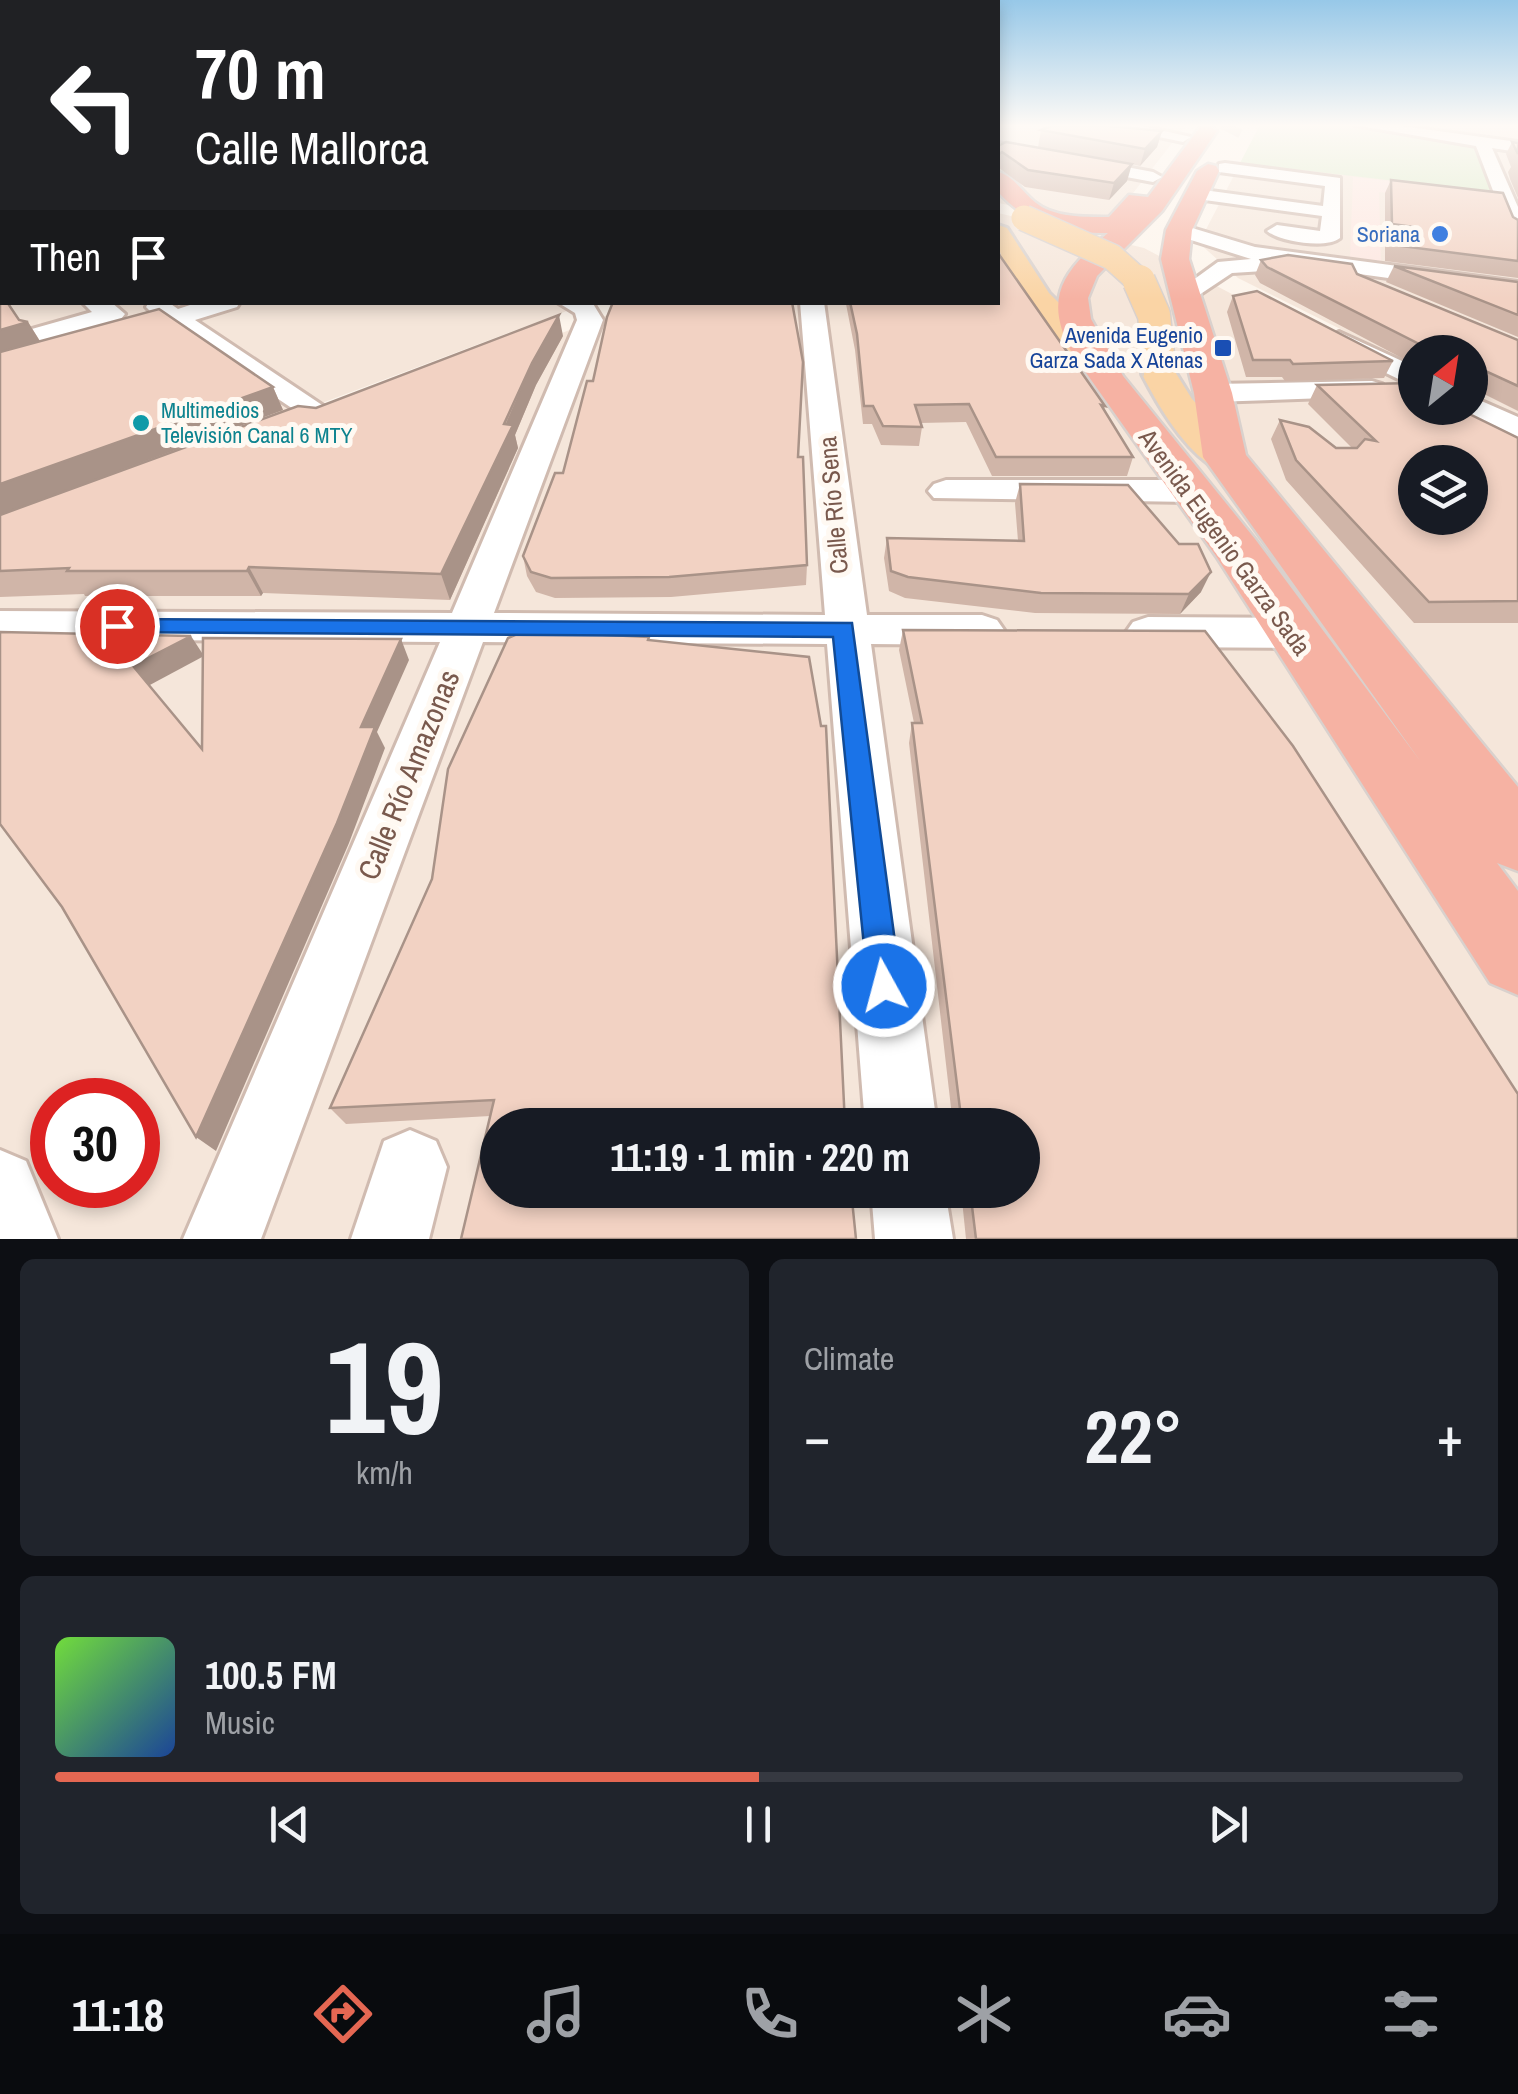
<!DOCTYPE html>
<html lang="en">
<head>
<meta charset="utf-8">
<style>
  :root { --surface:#171b24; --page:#20242c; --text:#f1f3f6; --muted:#9ea1a6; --line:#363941; --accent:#e56752 }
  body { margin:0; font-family:"Archivo Narrow",sans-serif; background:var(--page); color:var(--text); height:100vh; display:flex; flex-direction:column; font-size:38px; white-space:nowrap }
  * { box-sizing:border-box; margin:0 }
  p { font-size:32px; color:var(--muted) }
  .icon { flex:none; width:55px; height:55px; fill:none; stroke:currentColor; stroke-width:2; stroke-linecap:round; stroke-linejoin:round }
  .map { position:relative; height:1239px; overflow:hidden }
  .drawer { display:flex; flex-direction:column; gap:20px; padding:20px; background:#0d0f14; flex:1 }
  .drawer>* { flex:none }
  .top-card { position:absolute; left:0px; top:0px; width:1000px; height:305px; box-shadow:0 5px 15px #0003; background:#202124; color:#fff; overflow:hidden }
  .needle { width:65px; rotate:30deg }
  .controls { position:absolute; left:1398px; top:335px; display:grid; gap:20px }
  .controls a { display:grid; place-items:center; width:90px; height:90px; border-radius:50%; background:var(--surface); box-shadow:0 5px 15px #0003; font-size:50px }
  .speed { position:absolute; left:30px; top:1078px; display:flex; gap:20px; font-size:50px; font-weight:700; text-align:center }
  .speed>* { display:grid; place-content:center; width:130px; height:130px; border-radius:50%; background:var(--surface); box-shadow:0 5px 15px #0003; line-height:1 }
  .speed .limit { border:15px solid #d22; background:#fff; color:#111 }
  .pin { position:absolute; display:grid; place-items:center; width:85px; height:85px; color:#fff; margin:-42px; border:5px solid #fff; border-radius:50%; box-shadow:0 2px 10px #0007 }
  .me { position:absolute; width:110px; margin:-55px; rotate:353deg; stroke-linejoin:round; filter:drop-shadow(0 0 8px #0008) }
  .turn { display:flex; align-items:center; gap:35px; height:210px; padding:0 30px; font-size:45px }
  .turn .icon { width:130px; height:130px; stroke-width:2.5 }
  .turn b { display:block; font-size:70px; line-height:85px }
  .then { display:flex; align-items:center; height:95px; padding:0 30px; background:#0003; gap:20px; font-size:38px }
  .big { font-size:75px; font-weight:700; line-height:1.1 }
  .drawer .tile { flex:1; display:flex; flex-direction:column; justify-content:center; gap:15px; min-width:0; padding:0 35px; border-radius:15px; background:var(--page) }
  .drawer .dial { align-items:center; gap:0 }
  .dial b { font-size:130px; line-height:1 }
  .song { display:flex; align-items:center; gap:30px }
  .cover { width:120px; height:120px; border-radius:15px; background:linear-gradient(135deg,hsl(100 70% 55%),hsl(220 70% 35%)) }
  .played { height:10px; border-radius:5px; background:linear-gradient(90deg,var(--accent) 50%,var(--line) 50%) }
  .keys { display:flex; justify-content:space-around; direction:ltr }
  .heat { display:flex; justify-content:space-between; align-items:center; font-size:55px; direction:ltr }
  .drawer .tiles { flex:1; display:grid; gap:20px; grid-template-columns:1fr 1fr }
  .tile:last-child { grid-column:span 2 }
  .trip { position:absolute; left:480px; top:1108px; width:560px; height:100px; border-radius:50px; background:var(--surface); box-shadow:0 5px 15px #0003; font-weight:700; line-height:100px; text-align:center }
  .menu { display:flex; height:160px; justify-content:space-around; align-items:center; background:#090b0e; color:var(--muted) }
  .menu .icon { width:70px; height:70px }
  .menu .on { color:var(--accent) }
  .menu b { font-size:45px; color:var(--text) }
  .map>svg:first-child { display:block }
  .residential { fill:#f5e6da; fill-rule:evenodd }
  .commercial { fill:#fde6e0 }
  .green { fill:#daebc9 }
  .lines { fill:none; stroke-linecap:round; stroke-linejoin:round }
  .highway-tunnel { stroke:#dccec4; stroke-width:21; stroke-dasharray:21 10; stroke-linecap:butt }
  .minor-casing { stroke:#d0bbb0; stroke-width:6 }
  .major-casing { stroke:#d9d1cd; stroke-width:6 }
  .highway-casing { stroke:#d9d1cd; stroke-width:5 }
  .minor { fill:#fff; fill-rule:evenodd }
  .major { fill:#fad4a5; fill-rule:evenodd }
  .highway { fill:#f6b2a3; fill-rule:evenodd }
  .major-bridge-far1-casing { stroke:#d9d1cd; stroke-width:28; stroke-linecap:butt }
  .major-bridge-casing { stroke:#d9d1cd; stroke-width:35; stroke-linecap:butt }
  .major-bridge-far1 { stroke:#fad4a5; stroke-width:25 }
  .major-bridge { stroke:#fad4a5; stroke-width:32 }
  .wall { fill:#d0b5a8 }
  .shaded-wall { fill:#a99388 }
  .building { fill:#f2d2c3; stroke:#a99388; stroke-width:2.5; fill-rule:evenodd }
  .route { fill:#1a73e8; stroke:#114b97; stroke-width:2.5 }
  .shop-dot { fill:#3f7fe0; stroke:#fff9f2; stroke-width:4 }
  .transit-dot { fill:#1a4fb4; stroke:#fff9f2; stroke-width:4 }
  .culture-dot { fill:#0f9aa8; stroke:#fff9f2; stroke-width:4 }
  .labels { text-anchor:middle; stroke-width:10; stroke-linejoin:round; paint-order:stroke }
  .far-shop-label { font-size:22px; fill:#366cbe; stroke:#fff9f2; text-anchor:end }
  .far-transit-label { font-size:22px; fill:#164399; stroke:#fff9f2; text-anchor:end }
  .far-culture-label { font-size:22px; fill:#0d838f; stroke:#fff9f2; text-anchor:start }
  .street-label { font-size:25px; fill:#79594d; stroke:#fff9f2 }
  .near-street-label { font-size:30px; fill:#79594d; stroke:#fff9f2 }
</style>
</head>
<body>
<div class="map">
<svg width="1518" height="1239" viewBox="0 0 1518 1239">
  <rect width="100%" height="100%" fill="#fdf5ec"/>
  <!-- residential -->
  <g class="residential">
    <polygon points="0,125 2,302 588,303 0,524"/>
    <polygon points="998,125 1186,125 1109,224 998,203"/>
    <polygon points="1260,125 1352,125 1518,149 1518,417 1470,393 1470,352 1415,352 1415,366 1238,278 1199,243"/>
    <polygon points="1384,125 1518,125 1518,144"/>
    <path d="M998 213 1144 248 1415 390V408L1518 444V1239H0V554L638 303 998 302ZM1415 462H1470V518H1415ZM52 1100H138V1185H52ZM498 1125H1022V1190H498Z"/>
  </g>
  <!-- commercial -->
  <polygon class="commercial" points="1353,177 1488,192 1489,205 1379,192 1381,263 1350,258"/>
  <!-- green -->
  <polygon class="green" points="1260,125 1352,125 1479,143 1492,192 1240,163"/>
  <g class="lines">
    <!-- highway-tunnel -->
    <polyline class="highway-tunnel" points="1229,133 1233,125"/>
    <defs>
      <g id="minor">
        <polygon points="1102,125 1137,125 1191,137 1183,142"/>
        <polygon points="1355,125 1394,125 1518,142 1518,152 1492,148 1518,207 1518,236 1508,230 1476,146"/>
        <polygon points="998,143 1153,172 1162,177 1153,182 998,153"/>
        <polygon points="2,152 2,162 0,163 0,153"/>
        <path d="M1225 163 1340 178V238C1327 249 1280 242 1267 231L1277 225 1320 231 1322 216 1190 198V190L1196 189 1323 206 1325 186 1219 172V164Z"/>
        <polygon points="0,194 2,195 2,207 0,206"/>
        <polygon points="1179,224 1255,247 1518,282 1518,296 1280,263 1278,270 1232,273 1187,303 1175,296 1178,291 1218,262 1251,259 1172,234 1169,230"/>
        <polygon points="2,263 2,277 0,278 0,264"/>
        <polygon points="82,302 111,302 125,314 121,319 0,354 0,338 92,312"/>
        <polygon points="149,302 168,302 178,309 199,302 240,302 237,307 195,320 331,411 327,417 305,417 171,327 118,342 109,340 105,334 109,328 154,315 146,307"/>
        <polygon points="557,302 592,302 603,320 494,613 825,615 800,302 824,302 867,615 982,615 997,620 1004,630 997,640 982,645 871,644 937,1125 865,1125 827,644 483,642 261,1239 183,1239 440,642 0,639 0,611 452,613 577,320 575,313"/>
        <polygon points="1339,332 1415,367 1415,387 1330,346 1326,340"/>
        <polygon points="1372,381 1382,384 1387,390 1382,396 1213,402 1203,399 1198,393 1203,387 1213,384"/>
        <polygon points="1470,396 1518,417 1518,438 1459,411 1457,408 1470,408"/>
        <polygon points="946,480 1191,480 1203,484 1209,491 1203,498 1191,502 934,498 928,491 934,484"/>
        <polygon points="1148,617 1292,618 1307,623 1314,633 1307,643 1292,648 1148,647 1133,642 1126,632 1133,622"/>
        <polygon points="410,1130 436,1141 447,1167 429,1239 351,1239 384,1141"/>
        <polygon points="0,1150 26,1161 58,1239 0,1239"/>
        <polygon points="871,1190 945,1190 953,1239 875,1239"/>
      </g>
      <g id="major">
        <path d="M998 225 1007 228 1049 293 1102 346 1107 353 1102 360H1078C1042 322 994 281 998 225Z"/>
        <path d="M1160 363 1172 367 1192 399 1240 448 1246 457 1240 466C1229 468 1218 471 1209 464 1180 443 1158 405 1142 374L1148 367Z"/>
      </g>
      <path id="highway" d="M1207 125 1217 131 1162 211 1097 276 1088 298 1091 319 1123 376 1255 539 1421 762 1203 457 1194 393 1161 259 1166 230 1197 171 1208 164 1216 166 1219 171 1192 230 1189 259 1232 393 1246 455 1518 787V871L1497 863 1518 891V995L1490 983 1216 556 1072 353C1042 296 1064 271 1108 233 1059 233 1032 228 998 192V172C1014 176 1023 193 1036 203 1055 218 1086 217 1109 217L1129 195 1148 197 1200 127Z"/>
    </defs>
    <!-- minor casing -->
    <use href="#minor" class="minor-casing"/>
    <!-- major casing -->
    <use href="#major" class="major-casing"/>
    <!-- highway casing -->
    <use href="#highway" class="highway-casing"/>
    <!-- minor -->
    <use href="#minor" class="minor"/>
    <!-- major -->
    <use href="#major" class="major"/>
    <!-- highway -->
    <use href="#highway" class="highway"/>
    <defs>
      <polyline id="major-bridge-far1" points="1024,218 1112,257 1141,283"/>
      <polyline id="major-bridge" points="1139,281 1154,315 1160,374"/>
    </defs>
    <!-- major-bridge-far1 casing -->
    <use href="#major-bridge-far1" class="major-bridge-far1-casing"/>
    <!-- major-bridge casing -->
    <use href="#major-bridge" class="major-bridge-casing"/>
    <!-- major-bridge-far1 -->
    <use href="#major-bridge-far1" class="major-bridge-far1"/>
    <!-- major-bridge -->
    <use href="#major-bridge" class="major-bridge"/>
  </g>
  <!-- wall -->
  <g class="wall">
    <polygon points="1041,130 1162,131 1157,147 1140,166 1131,164 1127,181 1109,200 1025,187 999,168 998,146 1109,160 1038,147"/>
    <polygon points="1512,142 1518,143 1518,198 1510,179 1508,172 1511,167 1506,154"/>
    <polygon points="1391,180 1513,217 1518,220 1518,278 1385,261 1385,246 1389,239 1385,239 1385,193"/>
    <polygon points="1261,260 1357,274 1518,340 1518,411 1470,387 1470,352 1415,352 1415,365 1260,283 1255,275"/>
    <polygon points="1394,266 1518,282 1518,337 1386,282"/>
    <polygon points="0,293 19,320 28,322 40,341 273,387 283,410 66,490 316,408 563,336 536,385 515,435 518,448 450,600 263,593 261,596 85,596 84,594 0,597"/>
    <polygon points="1233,296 1393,361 1384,378 1285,381 1282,377 1246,377 1227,312"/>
    <polygon points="842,302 998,302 1105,406 1104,410 1133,457 1127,476 992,476 966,422 920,423 922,427 919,446 881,445 872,424 863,424 855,350 846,304 842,304"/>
    <polygon points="593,381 798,457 807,565 806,585 671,597 555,598 536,592 527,576 523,556 563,473"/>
    <polygon points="1317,385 1415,408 1518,438 1518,623 1414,623 1286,480 1271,439 1280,420 1336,448 1352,448 1308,404"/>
    <polygon points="1020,484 1201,592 1180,614 1035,613 905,598 889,591 884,558 887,538 1018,541 1015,503"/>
    <polygon points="903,630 1518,1239 966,1239 961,1190 1022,1190 1022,1125 953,1125 909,743 912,723 914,723 899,650"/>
    <polygon points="649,637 490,1116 346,1124 330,1108 432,879"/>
  </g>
  <!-- shaded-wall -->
  <g class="shaded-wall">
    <polygon points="1162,131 1157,147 1140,166 1145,149"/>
    <polygon points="1132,164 1127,181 1109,200 1114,183"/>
    <polygon points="559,315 563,336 536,385 515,435 518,448 450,600 441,574 532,363"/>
    <polygon points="28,322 41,343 0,355 0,330"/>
    <polygon points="273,387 283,410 0,515 0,484"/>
    <polygon points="249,567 263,593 261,596 247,571"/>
    <polygon points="1211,572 1201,592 1180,614 1189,594"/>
    <polygon points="191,636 204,656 148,686 133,666"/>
    <polygon points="401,639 409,660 377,732 385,748 349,843 216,1151 196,1137 361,727"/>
  </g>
  <!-- building -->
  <g class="building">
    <polygon points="1053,125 1101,125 1162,131 1145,149 1041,130"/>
    <polygon points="1006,142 1132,164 1114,183 1028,170 1002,152 998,155 998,146"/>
    <polygon points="1512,142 1518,143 1518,154"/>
    <polygon points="1391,180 1503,193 1513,217 1518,220 1518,261 1393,245 1393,232 1414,227 1392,224"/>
    <polygon points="998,253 1105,406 1101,405 1133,457 996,457 969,404 915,405 922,427 883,426 873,406 864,406 857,334 850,302 998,302"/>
    <polygon points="1288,255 1352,264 1357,274 1518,340 1518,386 1470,364 1470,352 1429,352 1429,349 1267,267 1261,260"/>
    <polygon points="1394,266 1518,282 1518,315"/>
    <polygon points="1257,291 1393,361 1293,364 1290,360 1253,360 1233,296"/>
    <polygon points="0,293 2,297 2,302 7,302 19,320 28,322 0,330"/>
    <polygon points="613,302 792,302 803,362 798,457 803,457 807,565 669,577 551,578 531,572 523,556 555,473 563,473 587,381 593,381 607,317"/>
    <polygon points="159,309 273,387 0,484 0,352"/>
    <polygon points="559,315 532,363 504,424 513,425 441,574 249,567 247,571 67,571 69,568 0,571 0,515 298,406 316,408"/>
    <path d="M1415 383V408H1457L1518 438V601L1429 602 1296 460 1280 420 1309 427 1336 448H1357L1365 439 1376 441 1317 385ZM1415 462H1470V518H1415Z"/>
    <polygon points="1020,484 1128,485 1179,544 1198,544 1211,572 1189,594 1041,593 908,577 891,571 887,538 1024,541"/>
    <polygon points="903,630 1205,631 1293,746 1518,1094 1518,1239 976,1239 970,1190 1022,1190 1022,1125 962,1125 912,723 922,723"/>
    <polygon points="524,631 649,637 648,640 809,657 821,726 826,726 845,1125 498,1125 498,1190 851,1190 856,1239 461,1239 494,1100 330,1108 432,879 448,769 508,638"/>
    <polygon points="0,632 191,636 133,666 202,749 203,638 401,639 361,727 375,727 337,823 196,1137 62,907 0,824"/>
  </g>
  <!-- sky -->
  <linearGradient id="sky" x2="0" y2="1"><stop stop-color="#97c8e8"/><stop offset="0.42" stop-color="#fefaf6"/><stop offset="1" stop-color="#fefaf6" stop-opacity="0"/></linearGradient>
  <rect width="1518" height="299" fill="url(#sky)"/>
  <!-- route -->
  <polygon class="route" points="117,619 852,623 901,986 896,998 884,1003 873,998 868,986 833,637 109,632 105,626"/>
  <!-- markers -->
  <circle class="shop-dot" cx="1440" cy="234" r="10"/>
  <rect class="transit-dot" x="1213" y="338" width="20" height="20" rx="5"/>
  <circle class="culture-dot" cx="141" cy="423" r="10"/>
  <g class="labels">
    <!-- far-shop labels -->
    <g class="far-shop-label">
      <text x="1420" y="242">Soriana</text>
    </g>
    <!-- far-transit labels -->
    <g class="far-transit-label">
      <text x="1203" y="343">Avenida Eugenio<tspan x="1203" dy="25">Garza Sada X Atenas</tspan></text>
    </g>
    <!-- far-culture labels -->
    <g class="far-culture-label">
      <text x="161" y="418">Multimedios<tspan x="161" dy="25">Televisión Canal 6 MTY</tspan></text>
    </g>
    <!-- street labels -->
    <g class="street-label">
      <text transform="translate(833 505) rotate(-95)" y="9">Calle Río Sena</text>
      <text transform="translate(1225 542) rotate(54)" y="9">Avenida Eugenio Garza Sada</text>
    </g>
    <!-- near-street labels -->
    <g class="near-street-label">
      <text transform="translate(409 775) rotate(-68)" y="10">Calle Río Amazonas</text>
    </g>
  </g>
</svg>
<div class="controls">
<a><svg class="needle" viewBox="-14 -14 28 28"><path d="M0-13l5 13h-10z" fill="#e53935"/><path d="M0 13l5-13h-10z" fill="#9ea1a6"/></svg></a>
<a><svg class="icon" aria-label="layers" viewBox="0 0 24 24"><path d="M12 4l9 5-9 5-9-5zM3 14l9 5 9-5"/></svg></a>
</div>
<div class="speed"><div class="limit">30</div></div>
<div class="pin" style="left:117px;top:626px;background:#d93025"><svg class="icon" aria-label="arrive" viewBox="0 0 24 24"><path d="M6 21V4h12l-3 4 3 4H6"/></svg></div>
<svg class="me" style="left:884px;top:986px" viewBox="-20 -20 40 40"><circle r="17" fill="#1a73e8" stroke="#fff" stroke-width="3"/><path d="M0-11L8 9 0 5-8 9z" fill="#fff"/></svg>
<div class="trip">11:19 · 1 min · 220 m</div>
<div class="top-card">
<div class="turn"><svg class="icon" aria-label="left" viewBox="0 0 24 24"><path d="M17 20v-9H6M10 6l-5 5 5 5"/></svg><div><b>70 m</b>Calle Mallorca</div></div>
<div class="then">Then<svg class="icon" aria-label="arrive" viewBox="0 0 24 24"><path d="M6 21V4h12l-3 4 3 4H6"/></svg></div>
</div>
</div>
<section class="drawer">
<div class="tiles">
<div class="tile dial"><b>19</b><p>km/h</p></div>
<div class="tile"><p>Climate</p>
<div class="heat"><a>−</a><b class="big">22°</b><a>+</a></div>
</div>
<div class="tile">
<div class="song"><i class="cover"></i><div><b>100.5 FM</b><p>Music</p></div></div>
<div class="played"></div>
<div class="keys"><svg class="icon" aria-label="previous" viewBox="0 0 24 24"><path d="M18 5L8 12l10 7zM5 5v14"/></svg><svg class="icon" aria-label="pause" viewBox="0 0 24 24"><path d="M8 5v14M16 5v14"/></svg><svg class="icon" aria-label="next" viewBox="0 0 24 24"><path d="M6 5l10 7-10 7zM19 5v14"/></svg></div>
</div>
</div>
</section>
<nav class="menu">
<b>11:18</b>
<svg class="icon on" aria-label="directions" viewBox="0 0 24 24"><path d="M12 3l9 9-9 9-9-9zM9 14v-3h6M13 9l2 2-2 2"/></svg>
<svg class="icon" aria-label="music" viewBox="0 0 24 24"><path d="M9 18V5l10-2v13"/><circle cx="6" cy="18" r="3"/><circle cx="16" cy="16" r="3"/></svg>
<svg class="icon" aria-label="phone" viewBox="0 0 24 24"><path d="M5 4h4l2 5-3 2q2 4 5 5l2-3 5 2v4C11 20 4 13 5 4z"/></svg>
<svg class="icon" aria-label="climate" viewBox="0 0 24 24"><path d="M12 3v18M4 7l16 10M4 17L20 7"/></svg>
<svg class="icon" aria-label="car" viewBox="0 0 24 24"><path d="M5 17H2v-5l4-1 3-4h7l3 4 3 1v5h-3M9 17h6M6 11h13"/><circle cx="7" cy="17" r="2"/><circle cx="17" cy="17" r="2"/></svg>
<svg class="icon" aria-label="filters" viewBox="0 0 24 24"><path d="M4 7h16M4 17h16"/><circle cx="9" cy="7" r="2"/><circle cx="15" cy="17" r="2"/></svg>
</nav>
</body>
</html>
